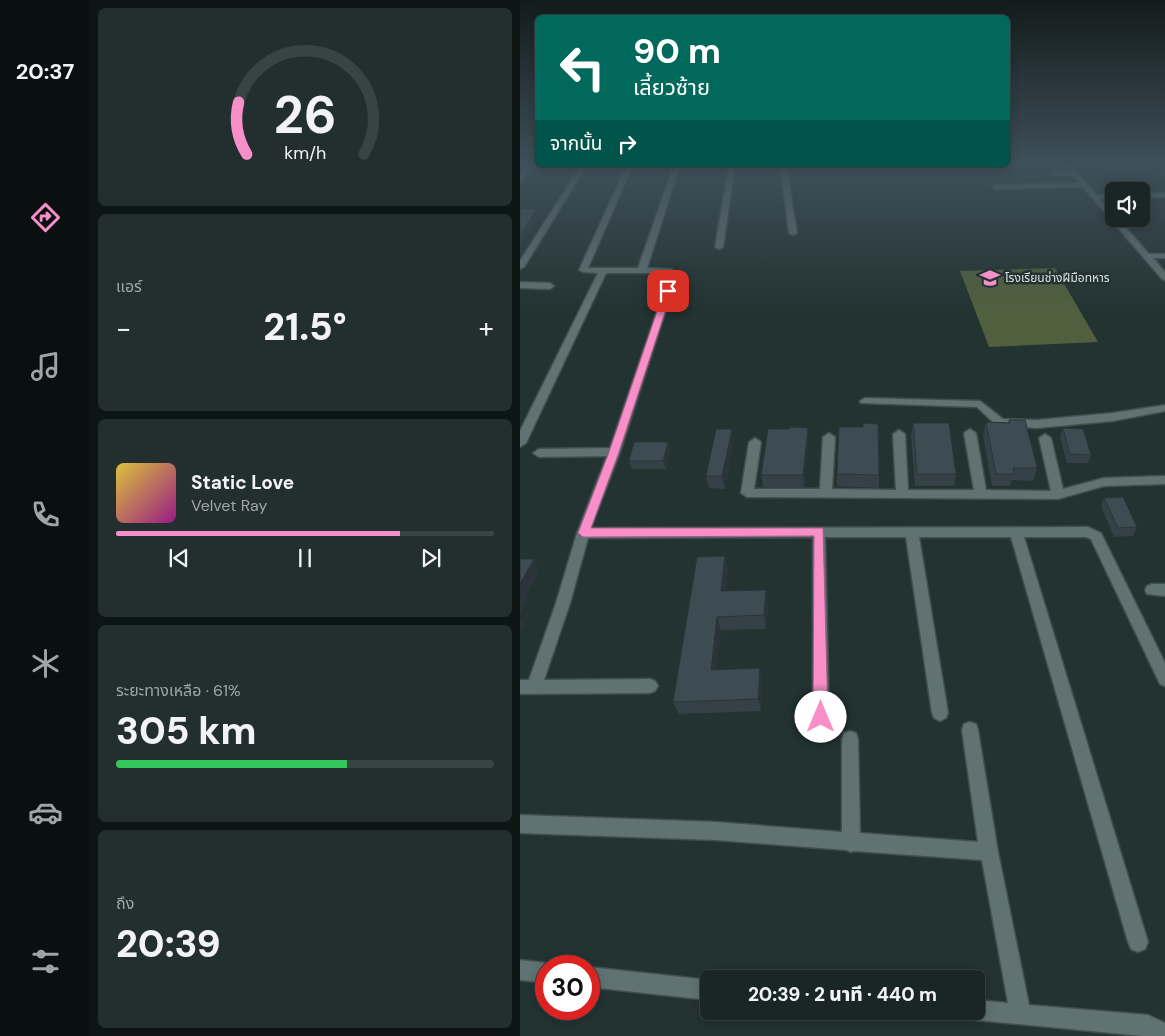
<!DOCTYPE html>
<html lang="th">
<head>
<meta charset="utf-8">
<style>
  :root { --surface:#1a2626; --page:#232e2e; --text:#f1f3f6; --muted:#9fa5a7; --line:#384343; --accent:#f98fc9 }
  body { margin:0; font-family:"DM Sans","Noto Sans Thai",sans-serif; background:var(--page); color:var(--text); height:100vh; display:flex; flex-direction:column; font-size:19px; white-space:nowrap }
  * { box-sizing:border-box; margin:0 }
  p { font-size:16px; color:var(--muted) }
  .icon { flex:none; width:28px; height:28px; fill:none; stroke:currentColor; stroke-width:2; stroke-linecap:round; stroke-linejoin:round }
  .map { position:relative; flex:1; overflow:hidden }
  .sheet { display:flex; flex-direction:column; gap:8px; padding:8px; background:#0e1515; width:430px }
  .sheet>* { flex:none }
  .guide { position:absolute; left:15px; top:15px; width:475px; height:152px; border-radius:8px; box-shadow:0 2px 12px #0003,0 0 0 1px var(--line); background:#00695c; color:#fff; overflow:hidden }
  .controls { position:absolute; left:585px; top:182px; display:grid; gap:10px }
  .controls a { display:grid; place-items:center; width:45px; height:45px; border-radius:8px; background:var(--surface); box-shadow:0 2px 12px #0003,0 0 0 1px var(--line); font-size:25px }
  .speed { position:absolute; left:15px; top:955px; display:flex; gap:10px; font-size:25px; font-weight:700; text-align:center }
  .speed>* { display:grid; place-content:center; width:65px; height:65px; border-radius:50%; background:var(--surface); box-shadow:0 2px 12px #0003,0 0 0 1px var(--line); line-height:1 }
  .speed .limit { border:8px solid #d22; background:#fff; color:#111 }
  .pin { position:absolute; display:grid; place-items:center; width:42px; height:42px; color:#fff; margin:-21px; border-radius:10px; box-shadow:0 2px 8px #0006 }
  .me { position:absolute; width:55px; margin:-28px; rotate:0deg; stroke-linejoin:round; filter:drop-shadow(0 0 4px #0008) }
  .turn { display:flex; align-items:center; gap:18px; height:105px; padding:0 15px; font-size:22px }
  .turn .icon { width:65px; height:65px; stroke-width:2.5 }
  .turn b { display:block; font-size:35px; line-height:42px }
  .then { display:flex; align-items:center; height:48px; padding:0 15px; background:#0003; gap:10px; font-size:19px }
  .big { font-size:38px; font-weight:800; line-height:1.1 }
  .sheet .tile { flex:1; display:flex; flex-direction:column; justify-content:center; gap:8px; min-width:0; padding:0 18px; border-radius:8px; background:var(--page) }
  .sheet .dial { align-items:center; gap:0 }
  .dial svg { height:130px; overflow:visible; fill:none; stroke:var(--line); stroke-width:7; stroke-linecap:round; text-anchor:middle }
  .dial text { fill:var(--text); stroke:none }
  .song { display:flex; align-items:center; gap:15px }
  .cover { width:60px; height:60px; border-radius:8px; background:linear-gradient(135deg,hsl(50 70% 55%),hsl(310 70% 35%)) }
  .played { height:5px; border-radius:2px; background:linear-gradient(90deg,var(--accent) 75%,var(--line) 75%) }
  .keys { display:flex; justify-content:space-around; direction:ltr }
  .heat { display:flex; justify-content:space-between; align-items:center; font-size:28px; direction:ltr }
  .charge { height:8px; border-radius:4px; background:linear-gradient(90deg,#34c759 61%,var(--line) 0) }
  .trip { position:absolute; left:180px; top:970px; width:285px; height:50px; border-radius:8px; background:var(--surface); box-shadow:0 2px 12px #0003,0 0 0 1px var(--line); font-weight:800; line-height:50px; text-align:center }
  main { display:flex; flex:1; min-height:0 }
  .menu { display:flex; flex-direction:column; width:90px; justify-content:space-around; align-items:center; background:#0a0f0f; color:var(--muted) }
  .menu .icon { width:35px; height:35px }
  .menu .active { color:var(--accent) }
  .menu b { font-size:22px; color:var(--text) }
  .map>svg:first-child { display:block }
  .green { fill:#505f3e }
  .lines { fill:none; stroke-linecap:round; stroke-linejoin:round }
  .street-casing { stroke:#414e4d; stroke-width:3 }
  .street { fill:#607271; fill-rule:evenodd }
  .wall { fill:#344147 }
  .shaded-wall { fill:#2b3539 }
  .building { fill:#3d4c52; stroke:#2b3539 }
  .route { fill:#f98fc9; stroke:#a25d83 }
  .labels { text-anchor:middle; stroke-width:5; stroke-linejoin:round; paint-order:stroke }
  .far-poi-label { font-size:12px; fill:#d6e0df; stroke:#233332; text-anchor:start }
</style>
</head>
<body>
<main>
<nav class="menu">
<b>20:37</b>
<svg class="icon active" aria-label="directions" viewBox="0 0 24 24"><path d="M12 3l9 9-9 9-9-9zM9 14v-3h6M13 9l2 2-2 2"/></svg>
<svg class="icon" aria-label="music" viewBox="0 0 24 24"><path d="M9 18V5l10-2v13"/><circle cx="6" cy="18" r="3"/><circle cx="16" cy="16" r="3"/></svg>
<svg class="icon" aria-label="phone" viewBox="0 0 24 24"><path d="M5 4h4l2 5-3 2q2 4 5 5l2-3 5 2v4C11 20 4 13 5 4z"/></svg>
<svg class="icon" aria-label="climate" viewBox="0 0 24 24"><path d="M12 3v18M4 7l16 10M4 17L20 7"/></svg>
<svg class="icon" aria-label="car" viewBox="0 0 24 24"><path d="M5 17H2v-5l4-1 3-4h7l3 4 3 1v5h-3M9 17h6M6 11h13"/><circle cx="7" cy="17" r="2"/><circle cx="17" cy="17" r="2"/></svg>
<svg class="icon" aria-label="filters" viewBox="0 0 24 24"><path d="M4 7h16M4 17h16"/><circle cx="9" cy="7" r="2"/><circle cx="15" cy="17" r="2"/></svg>
</nav>
<section class="sheet">
<div class="tile dial"><svg viewBox="0 0 100 80">
<path d="M14 69A42 42 0 1 1 86 69"/>
<path d="M14 69A42 42 0 0 1 9 37" stroke="#f98fc9"/>
<text x="50" y="56" font-size="32" font-weight="700">26</text>
<text x="50" y="72" font-size="11">km/h</text>
</svg></div>
<div class="tile"><p>แอร์</p>
<div class="heat"><a>−</a><b class="big">21.5°</b><a>+</a></div>
</div>
<div class="tile">
<div class="song"><i class="cover"></i><div><b>Static Love</b><p>Velvet Ray</p></div></div>
<div class="played"></div>
<div class="keys"><svg class="icon" aria-label="previous" viewBox="0 0 24 24"><path d="M18 5L8 12l10 7zM5 5v14"/></svg><svg class="icon" aria-label="pause" viewBox="0 0 24 24"><path d="M8 5v14M16 5v14"/></svg><svg class="icon" aria-label="next" viewBox="0 0 24 24"><path d="M6 5l10 7-10 7zM19 5v14"/></svg></div>
</div>
<div class="tile"><p>ระยะทางเหลือ · 61%</p><b class="big">305 km</b><div class="charge"></div></div>
<div class="tile"><p>ถึง</p><b class="big">20:39</b></div>
</section>
<div class="map">
<svg width="645" height="1036" viewBox="0 0 645 1036">
  <rect width="100%" height="100%" fill="#233332"/>
  <!-- green -->
  <polygon class="green" points="535,268 578,342 469,347 440,271"/>
  <g class="lines">
    <defs>
      <g id="street">
        <polygon points="9,164 15,164 0,182 0,175"/>
        <polygon points="543,164 611,164 608,166 552,167 577,195 594,194 594,198 580,199 594,214 594,219 598,219 629,254 645,254 645,258 633,258 645,272 645,280 642,279 563,187 475,189 472,187 475,185 559,183 553,176 530,175 530,173 532,172 549,172"/>
        <polygon points="61,165 67,165 4,267 0,269 0,261"/>
        <polygon points="107,165 113,165 68,268 118,268 154,165 160,165 127,268 151,269 155,271 152,291 100,452 71,528 568,527 581,533 645,663 645,686 640,684 571,539 566,537 504,537 628,942 625,949 618,952 611,949 608,942 491,537 399,537 428,713 426,718 420,721 414,718 412,713 386,537 305,537 309,717 307,722 301,725 295,722 293,717 293,537 68,538 50,603 24,680 130,679 135,681 138,686 135,691 130,693 0,694 0,680 9,680 36,603 57,533 87,456 19,457 13,453 19,449 90,448 144,291 146,273 86,273 6,443 0,447 0,431 78,273 63,272 59,270"/>
        <polygon points="209,165 215,165 203,247 199,249 195,247"/>
        <polygon points="260,165 266,165 277,233 273,235 269,233"/>
        <rect x="621" y="193" width="24" height="4"/>
        <polygon points="0,282 30,283 34,286 30,289 0,288"/>
        <polygon points="345,398 460,401 483,419 517,420 593,413 645,405 645,411 593,421 517,428 476,425 457,407 341,403 340,401"/>
        <polygon points="450,429 456,433 466,490 531,491 519,438 525,434 531,438 543,489 584,478 645,476 645,484 584,486 538,499 227,497 221,493 229,442 235,438 241,442 234,489 300,489 303,437 309,433 315,437 312,489 376,490 373,434 379,430 385,434 388,490 454,490 444,433"/>
        <polygon points="632,584 645,584 645,596 627,594 625,590 627,586"/>
        <polygon points="450,722 456,724 458,730 478,852 509,1005 628,1015 645,1023 645,1036 622,1036 456,1020 449,1017 446,1011 456,1011 456,1000 488,1003 462,860 334,851 331,852 326,850 196,840 0,833 0,815 196,822 322,832 322,739 324,733 330,731 336,733 338,739 340,833 458,842 442,730 444,724"/>
        <polygon points="0,960 26,963 33,966 26,966 26,983 0,980"/>
        <polygon points="69,967 189,980 189,1000 69,987"/>
      </g>
    </defs>
    <!-- street casing -->
    <use href="#street" class="street-casing"/>
    <!-- street -->
    <use href="#street" class="street"/>
  </g>
  <!-- wall -->
  <g class="wall">
    <polygon points="644,164 645,164 645,180 640,175"/>
    <polygon points="489,420 517,468 513,481 492,480 490,486 472,486 463,435 466,422 488,423"/>
    <polygon points="393,423 436,474 434,486 395,486 391,436"/>
    <polygon points="288,428 288,440 284,487 243,487 241,475 270,429"/>
    <polygon points="543,428 571,455 568,463 547,463 540,437"/>
    <polygon points="212,429 214,442 205,489 189,488 186,476"/>
    <polygon points="148,442 150,451 146,469 112,469 109,461"/>
    <polygon points="317,474 359,475 359,488 317,486"/>
    <polygon points="584,498 617,527 613,536 594,537 581,506"/>
    <polygon points="208,570 206,591 248,604 246,629 201,630 196,670 242,681 241,711 159,714 153,702"/>
  </g>
  <!-- shaded-wall -->
  <g class="shaded-wall">
    <polygon points="17,209 19,216 0,247 0,235"/>
    <polygon points="288,428 288,440 284,487 283,475"/>
    <polygon points="212,429 214,442 205,489 202,476"/>
    <polygon points="148,442 150,451 146,469 143,461"/>
    <polygon points="205,556 208,570 204,605 201,591"/>
    <polygon points="14,559 20,570 6,596 8,599 0,615 0,584"/>
    <polygon points="246,590 248,604 246,629 244,615"/>
    <polygon points="0,617 5,624 0,634"/>
    <polygon points="197,617 201,630 195,682 191,670"/>
    <polygon points="240,668 242,681 241,711 238,699"/>
  </g>
  <!-- building -->
  <g class="building">
    <polygon points="0,209 17,209 0,235"/>
    <polygon points="489,420 505,420 517,468 493,468 494,474 476,474 466,422 490,423"/>
    <polygon points="343,423 358,424 359,475 317,474 319,427 343,427"/>
    <polygon points="393,423 429,423 436,474 397,474"/>
    <polygon points="270,427 288,428 283,475 241,475 248,429 270,429"/>
    <polygon points="543,428 563,429 571,455 550,454"/>
    <polygon points="196,429 212,429 202,476 186,476"/>
    <polygon points="114,442 148,442 143,461 109,461"/>
    <polygon points="603,497 617,527 598,528 584,498"/>
    <polygon points="205,556 201,591 246,590 244,615 197,617 191,670 240,668 238,699 153,702 177,557"/>
    <polygon points="0,559 14,559 0,584"/>
  </g>
  <!-- sky -->
  <linearGradient id="sky" x2="0" y2="1"><stop stop-color="#131c1c"/><stop offset="0.53" stop-color="#3f505a"/><stop offset="1" stop-color="#3f505a" stop-opacity="0"/></linearGradient>
  <rect width="645" height="309" fill="url(#sky)"/>
  <!-- route -->
  <polygon class="route" points="148,289 152,291 99,452 71,528 303,528 308,717 306,722 301,724 296,722 293,717 294,536 63,537 58,533 89,452 144,291"/>
  <!-- icons -->
  <defs>
    <symbol id="university-bare" viewBox="-9 -9 18 18"><path d="M0-5L7-2L0 1L-7-2ZM-4 1L0 2.5L4 1V4Q0 6-4 4Z" fill="#f98fc9" stroke="#233332" stroke-width="2.5" paint-order="stroke"/></symbol>
  </defs>
  <g fill-rule="evenodd">
    <use href="#university-bare" x="456" y="264" width="28" height="28"/>
  </g>
  <g class="labels">
    <!-- far-poi labels -->
    <g class="far-poi-label">
      <text x="485" y="282">โรงเรียนช่างฝีมือทหาร</text>
    </g>
  </g>
</svg>
<div class="controls">
<a><svg class="icon" aria-label="sound" viewBox="0 0 24 24"><path d="M4 9h4l5-4v14l-5-4H4zM17 9q2 3 0 6"/></svg></a>
</div>
<div class="speed"><div class="limit">30</div></div>
<div class="pin" style="left:148px;top:291px;background:#d93025"><svg class="icon" aria-label="arrive" viewBox="0 0 24 24"><path d="M6 21V4h12l-3 4 3 4H6"/></svg></div>
<svg class="me" style="left:301px;top:717px" viewBox="-20 -20 40 40"><circle r="19" fill="#fff"/><path d="M0-13L10 11 0 6-10 11z" fill="#f98fc9"/></svg>
<div class="trip">20:39 · 2 นาที · 440 m</div>
<div class="guide">
<div class="turn"><svg class="icon" aria-label="left" viewBox="0 0 24 24"><path d="M17 20v-9H6M10 6l-5 5 5 5"/></svg><div><b>90 m</b>เลี้ยวซ้าย</div></div>
<div class="then">จากนั้น<svg class="icon" aria-label="right" viewBox="0 0 24 24"><path d="M7 20v-9h11M14 6l5 5-5 5"/></svg></div>
</div>
</div>
</main>
</body>
</html>
